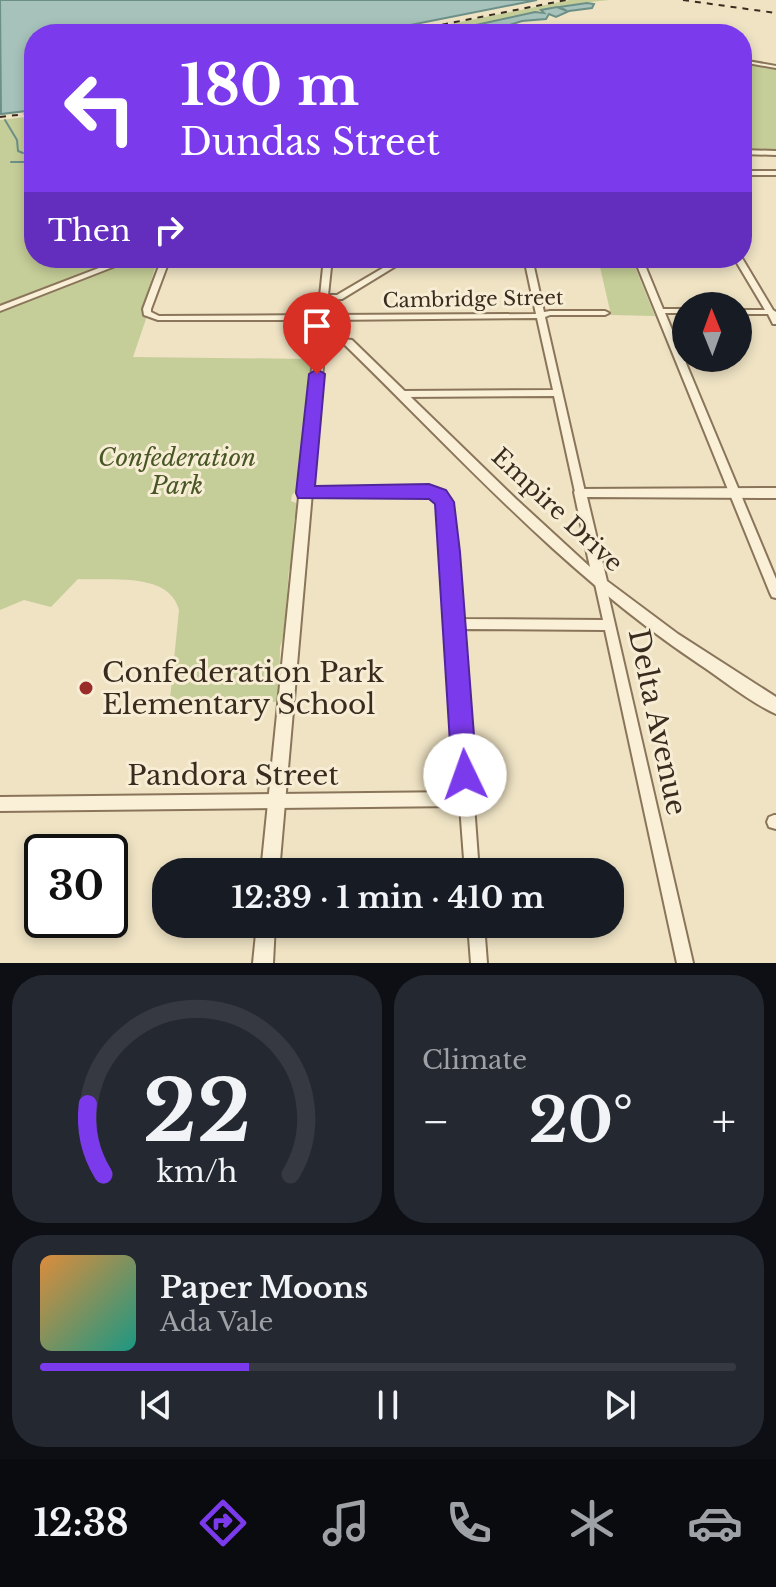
<!DOCTYPE html>
<html lang="en">
<head>
<meta charset="utf-8">
<style>
  :root { --surface:#171b24; --page:#242831; --text:#f1f3f6; --muted:#9ea1a6; --line:#363941; --accent:#7c3aed }
  body { margin:0; font-family:"Libre Baskerville",serif; background:var(--page); color:var(--text); height:100vh; display:flex; flex-direction:column; font-size:30px; white-space:nowrap }
  * { box-sizing:border-box; margin:0 }
  p { font-size:26px; color:var(--muted) }
  .icon { flex:none; width:44px; height:44px; fill:none; stroke:currentColor; stroke-width:2; stroke-linecap:round; stroke-linejoin:round }
  .map { position:relative; height:963px; overflow:hidden }
  .details { display:flex; flex-direction:column; gap:12px; padding:12px; background:#0d0f14; flex:1 }
  .details>* { flex:none }
  .guide { position:absolute; left:24px; top:24px; width:728px; height:244px; border-radius:32px; box-shadow:0 4px 12px #0003; background:#7c3aed; color:#fff; overflow:hidden }
  .needle { width:52px; rotate:359deg }
  .controls { position:absolute; left:672px; top:292px; display:grid; gap:16px }
  .controls a { display:grid; place-items:center; width:80px; height:80px; border-radius:50%; background:var(--surface); box-shadow:0 4px 12px #0003; font-size:40px }
  .speed { position:absolute; left:24px; top:834px; display:flex; gap:16px; font-size:40px; font-weight:700; text-align:center }
  .speed>* { display:grid; place-content:center; width:104px; height:104px; border-radius:50%; background:var(--surface); box-shadow:0 4px 12px #0003; line-height:1 }
  .speed .limit { border:4px solid #111; border-radius:12px; background:#fff; color:#111 }
  .pin { position:absolute; display:grid; place-items:center; width:68px; height:68px; color:#fff; margin:-82px -34px; border-radius:50% 50% 50% 0; rotate:-45deg; box-shadow:0 0 8px #0007 }
  .pin .icon { rotate:45deg }
  .me { position:absolute; width:88px; margin:-44px; rotate:357deg; stroke-linejoin:round; filter:drop-shadow(0 0 6px #0008) }
  .turn { display:flex; align-items:center; gap:28px; height:168px; padding:0 24px; font-size:36px }
  .turn .icon { width:104px; height:104px; stroke-width:2.5 }
  .turn b { display:block; font-size:56px; line-height:68px }
  .then { display:flex; align-items:center; height:76px; padding:0 24px; background:#0003; gap:16px; font-size:30px }
  .big { font-size:60px; font-weight:800; line-height:1.1 }
  .details .card { flex:1; display:flex; flex-direction:column; justify-content:center; gap:12px; min-width:0; padding:0 28px; border-radius:32px; background:var(--page) }
  .details .dial { align-items:center; gap:0 }
  .dial svg { height:208px; overflow:visible; fill:none; stroke:var(--line); stroke-width:7; stroke-linecap:round; text-anchor:middle }
  .dial text { fill:var(--text); stroke:none }
  .song { display:flex; align-items:center; gap:24px }
  .cover { width:96px; height:96px; border-radius:12px; background:linear-gradient(135deg,hsl(30 70% 55%),hsl(170 70% 35%)) }
  .played { height:8px; border-radius:4px; background:linear-gradient(90deg,var(--accent) 30%,var(--line) 30%) }
  .keys { display:flex; justify-content:space-around; direction:ltr }
  .heat { display:flex; justify-content:space-between; align-items:center; font-size:44px; direction:ltr }
  .details .tiles { flex:1; display:grid; gap:12px; grid-template-columns:1fr 1fr }
  .card:last-child { grid-column:span 2 }
  .trip { position:absolute; left:152px; top:858px; width:472px; height:80px; border-radius:32px; background:var(--surface); box-shadow:0 4px 12px #0003; font-weight:800; line-height:80px; text-align:center }
  .dock { display:flex; height:128px; justify-content:space-around; align-items:center; background:#090b0e; color:var(--muted) }
  .dock .icon { width:56px; height:56px }
  .dock .active { color:var(--accent) }
  .dock b { font-size:36px; color:var(--text) }
  .map>svg:first-child { display:block }
  .green { fill:#c5cd98 }
  .water { fill:#a6c2ba; stroke:#6c9088; stroke-width:2 }
  .lines { fill:none; stroke-linecap:round; stroke-linejoin:round }
  .stream { stroke:#6c9088; stroke-width:2 }
  .minor-casing { stroke:#8a755a; stroke-width:4 }
  .tertiary-casing { stroke:#8a755a; stroke-width:4 }
  .minor { fill:#f9f0d7; fill-rule:evenodd }
  .tertiary { fill:#f9f0d7; fill-rule:evenodd }
  .rail { stroke:#392c1e; stroke-width:2; stroke-dasharray:6 6; stroke-linecap:butt }
  .route { fill:#7c3aed; stroke:#51269a; stroke-width:2 }
  .poi-dot { fill:#992b29; stroke:#f6edd4; stroke-width:3 }
  .labels { text-anchor:middle; stroke-width:6; stroke-linejoin:round; paint-order:stroke }
  .far-street-label { font-size:20px; fill:#392c1e; stroke:#f6edd4 }
  .park-label { font-size:24px; font-style:italic; fill:#485625; stroke:#f6edd4 }
  .street-label { font-size:24px; fill:#392c1e; stroke:#f6edd4 }
  .near-poi-label { font-size:28px; fill:#392c1e; stroke:#f6edd4; text-anchor:start }
  .near-street-label { font-size:28px; fill:#392c1e; stroke:#f6edd4 }
</style>
</head>
<body>
<div class="map">
<svg width="776" height="963" viewBox="0 0 776 963">
  <rect width="100%" height="100%" fill="#efe3c4"/>
  <!-- green -->
  <g class="green">
    <path d="M570 0H610C540 5 471 34 401 34Z"/>
    <polygon points="742,63 776,69 776,152 742,150"/>
    <path d="M34 116V258H158L143 308 146 319 133 357 311 359 299 469 300 487 292 495 291 501 296 503 298 509 294 520 292 565 289 570C287 587 286 636 280 647L279 702 170 699 179 610C169 571 109 581 78 579L51 607 24 600 0 610V120Z"/>
    <polygon points="600,267 635,267 655,316 611,315"/>
  </g>
  <!-- water -->
  <g class="water">
    <polygon points="0,0 537,0 365,34 34,34 34,110 1,114"/>
    <polygon points="587,3 594,4 592,8 569,11 556,17 549,14 546,19 522,21 481,34 435,34 535,12 544,13 541,10 557,7 567,11 559,7"/>
  </g>
  <g class="lines">
    <!-- stream -->
    <g class="stream">
      <polyline points="5,120 17,140 18,151 23,153"/>
      <polyline points="11,162 34,162"/>
    </g>
    <defs>
      <g id="minor">
        <polygon points="742,60 776,66 776,68 742,62"/>
        <polygon points="742,150 776,151 776,155 742,154"/>
        <rect x="742" y="171" width="34" height="4"/>
        <polygon points="125,258 136,258 0,311 0,306"/>
        <polygon points="162,258 170,258 151,309 151,312 159,316 318,315 324,258 332,258 328,295 337,295 400,258 409,258 342,299 328,300 326,315 536,314 524,258 532,258 544,312 550,311 605,311 609,313 605,315 550,315 545,317 585,492 584,495 576,495 575,492 554,396 403,397 399,394 403,391 553,390 537,318 326,320 324,339 320,342 316,339 318,320 158,320 144,315 143,309"/>
        <polygon points="634,258 642,258 663,309 686,309 686,313 665,313 776,579 776,598 772,597 770,593"/>
        <polygon points="734,258 742,258 773,310 776,312 776,324 773,324 768,314 738,314 738,310 765,310"/>
        <path d="M429 488C435 490 441 492 445 498 458 516 459 593 460 619L603 620 595 584 597 581 601 579 605 581 693 963H677L605 630 461 629 479 872H465L460 806 0 811V797L460 792 443 526 438 504 428 496 305 497 301 496 300 493 301 490 305 489Z"/>
        <polygon points="774,815 776,815 776,829 769,827 767,822 769,817"/>
        <polygon points="468,924 484,924 487,963 471,963"/>
      </g>
      <g id="tertiary">
        <path d="M320 336 352 340 516 499 590 567 574 492 576 489 776 488V498L587 497 607 581 678 634 776 697V714C751 703 722 679 699 664 564 574 460 457 345 345L325 343 279 872H261L315 339Z"/>
        <polygon points="257,924 275,924 273,963 253,963"/>
      </g>
    </defs>
    <!-- minor casing -->
    <use href="#minor" class="minor-casing"/>
    <!-- tertiary casing -->
    <use href="#tertiary" class="tertiary-casing"/>
    <!-- minor -->
    <use href="#minor" class="minor"/>
    <!-- tertiary -->
    <use href="#tertiary" class="tertiary"/>
    <!-- rail -->
    <g class="rail">
      <polyline points="683,0 776,13"/>
      <polyline points="395,34 566,0"/>
      <polyline points="0,117 34,113"/>
    </g>
  </g>
  <!-- route -->
  <polygon class="route" points="317,369 325,374 315,486 429,484 446,490 454,502 460,552 477,775 474,784 465,787 456,784 452,775 435,504 429,499 298,498 296,493 309,374"/>
  <!-- markers -->
  <circle class="poi-dot" cx="86" cy="688" r="8"/>
  <g class="labels">
    <!-- far-street labels -->
    <g class="far-street-label">
      <text transform="translate(473 299) rotate(-1)" y="7">Cambridge Street</text>
    </g>
    <!-- park labels -->
    <g class="park-label">
      <text x="177" y="466">Confederation<tspan x="177" dy="28">Park</tspan></text>
    </g>
    <!-- street labels -->
    <g class="street-label">
      <text transform="translate(557 510) rotate(43)" y="8">Empire Drive</text>
    </g>
    <!-- near-poi labels -->
    <g class="near-poi-label">
      <text x="102" y="682">Confederation Park<tspan x="102" dy="32">Elementary School</tspan></text>
    </g>
    <!-- near-street labels -->
    <g class="near-street-label">
      <text transform="translate(658 722) rotate(78)" y="10">Delta Avenue</text>
      <text x="233" y="785">Pandora Street</text>
    </g>
  </g>
</svg>
<div class="controls">
<a><svg class="needle" viewBox="-14 -14 28 28"><path d="M0-13l5 13h-10z" fill="#e53935"/><path d="M0 13l5-13h-10z" fill="#9ea1a6"/></svg></a>
</div>
<div class="speed"><div class="limit">30</div></div>
<div class="pin" style="left:317px;top:374px;background:#d93025"><svg class="icon" aria-label="arrive" viewBox="0 0 24 24"><path d="M6 21V4h12l-3 4 3 4H6"/></svg></div>
<svg class="me" style="left:465px;top:775px" viewBox="-20 -20 40 40"><circle r="19" fill="#fff"/><path d="M0-13L10 11 0 6-10 11z" fill="#7c3aed"/></svg>
<div class="trip">12:39 · 1 min · 410 m</div>
<div class="guide">
<div class="turn"><svg class="icon" aria-label="left" viewBox="0 0 24 24"><path d="M17 20v-9H6M10 6l-5 5 5 5"/></svg><div><b>180 m</b>Dundas Street</div></div>
<div class="then">Then<svg class="icon" aria-label="right" viewBox="0 0 24 24"><path d="M7 20v-9h11M14 6l5 5-5 5"/></svg></div>
</div>
</div>
<section class="details">
<div class="tiles">
<div class="card dial"><svg viewBox="0 0 100 80">
<path d="M14 69A42 42 0 1 1 86 69"/>
<path d="M14 69A42 42 0 0 1 8 42" stroke="#7c3aed"/>
<text x="50" y="56" font-size="32" font-weight="700">22</text>
<text x="50" y="72" font-size="11">km/h</text>
</svg></div>
<div class="card"><p>Climate</p>
<div class="heat"><a>−</a><b class="big">20°</b><a>+</a></div>
</div>
<div class="card">
<div class="song"><i class="cover"></i><div><b>Paper Moons</b><p>Ada Vale</p></div></div>
<div class="played"></div>
<div class="keys"><svg class="icon" aria-label="previous" viewBox="0 0 24 24"><path d="M18 5L8 12l10 7zM5 5v14"/></svg><svg class="icon" aria-label="pause" viewBox="0 0 24 24"><path d="M8 5v14M16 5v14"/></svg><svg class="icon" aria-label="next" viewBox="0 0 24 24"><path d="M6 5l10 7-10 7zM19 5v14"/></svg></div>
</div>
</div>
</section>
<nav class="dock">
<b>12:38</b>
<svg class="icon active" aria-label="directions" viewBox="0 0 24 24"><path d="M12 3l9 9-9 9-9-9zM9 14v-3h6M13 9l2 2-2 2"/></svg>
<svg class="icon" aria-label="music" viewBox="0 0 24 24"><path d="M9 18V5l10-2v13"/><circle cx="6" cy="18" r="3"/><circle cx="16" cy="16" r="3"/></svg>
<svg class="icon" aria-label="phone" viewBox="0 0 24 24"><path d="M5 4h4l2 5-3 2q2 4 5 5l2-3 5 2v4C11 20 4 13 5 4z"/></svg>
<svg class="icon" aria-label="climate" viewBox="0 0 24 24"><path d="M12 3v18M4 7l16 10M4 17L20 7"/></svg>
<svg class="icon" aria-label="car" viewBox="0 0 24 24"><path d="M5 17H2v-5l4-1 3-4h7l3 4 3 1v5h-3M9 17h6M6 11h13"/><circle cx="7" cy="17" r="2"/><circle cx="17" cy="17" r="2"/></svg>
</nav>
</body>
</html>
